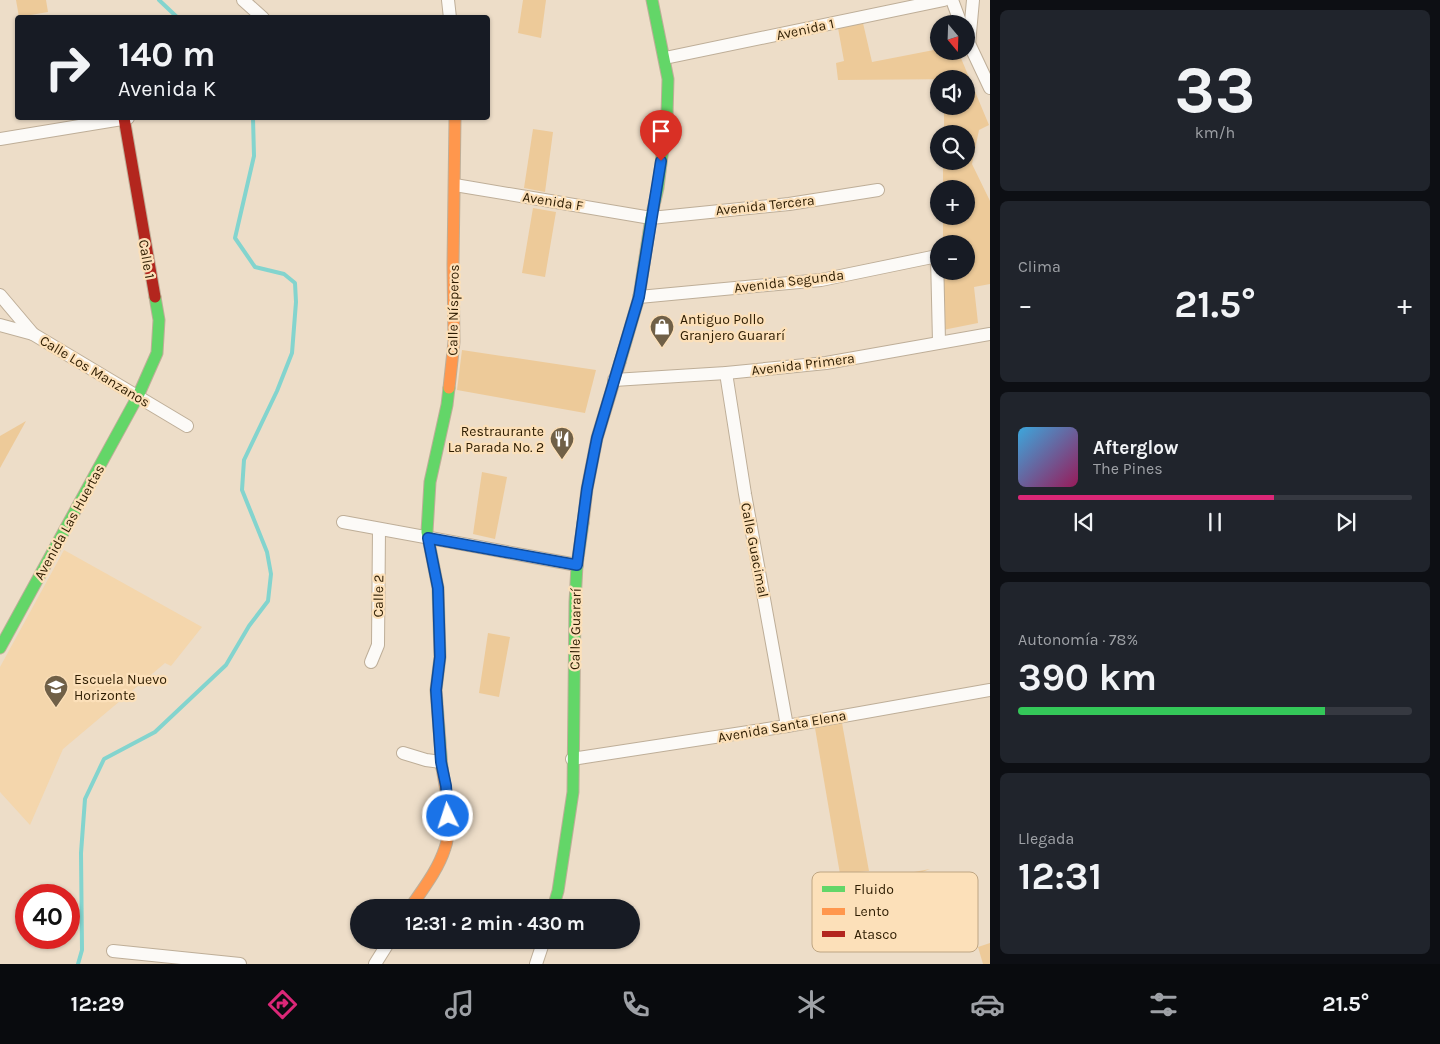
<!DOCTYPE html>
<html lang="es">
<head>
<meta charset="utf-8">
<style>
  :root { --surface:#171b24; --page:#20242c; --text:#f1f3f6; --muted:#9ea1a6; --line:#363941; --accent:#db2777 }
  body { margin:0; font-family:Karla,sans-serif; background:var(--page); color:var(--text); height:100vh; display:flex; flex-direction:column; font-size:19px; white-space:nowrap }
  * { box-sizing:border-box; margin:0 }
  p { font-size:16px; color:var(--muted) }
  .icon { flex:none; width:28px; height:28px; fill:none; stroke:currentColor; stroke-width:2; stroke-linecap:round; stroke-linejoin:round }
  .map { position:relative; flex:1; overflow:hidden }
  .sheet { display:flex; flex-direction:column; gap:10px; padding:10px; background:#0d0f14; width:450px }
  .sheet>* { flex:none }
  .banner { position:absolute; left:15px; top:15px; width:475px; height:105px; border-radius:5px; box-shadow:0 1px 4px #0004; background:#171b24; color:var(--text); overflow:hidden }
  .needle { width:32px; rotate:161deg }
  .controls { position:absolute; left:930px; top:15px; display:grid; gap:10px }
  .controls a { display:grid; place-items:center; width:45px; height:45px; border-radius:50%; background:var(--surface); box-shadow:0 1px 4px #0004; font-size:25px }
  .speed { position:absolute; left:15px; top:884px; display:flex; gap:10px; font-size:25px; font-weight:700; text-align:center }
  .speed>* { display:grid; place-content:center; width:65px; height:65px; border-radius:50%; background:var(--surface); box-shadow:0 1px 4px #0004; line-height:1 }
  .speed .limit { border:8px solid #d22; background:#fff; color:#111 }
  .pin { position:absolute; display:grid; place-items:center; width:42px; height:42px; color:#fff; margin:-51px -21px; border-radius:50% 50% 50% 0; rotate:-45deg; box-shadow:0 0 5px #0007 }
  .pin .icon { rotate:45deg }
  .me { position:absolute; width:55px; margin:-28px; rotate:356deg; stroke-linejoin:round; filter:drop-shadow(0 0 4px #0008) }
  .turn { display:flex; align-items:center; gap:18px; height:105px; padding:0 20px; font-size:22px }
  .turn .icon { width:65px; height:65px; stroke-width:2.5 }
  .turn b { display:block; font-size:35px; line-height:42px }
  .big { font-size:38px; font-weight:700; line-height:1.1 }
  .sheet .widget { flex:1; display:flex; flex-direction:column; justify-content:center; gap:8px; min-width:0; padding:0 18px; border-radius:8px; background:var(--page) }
  .sheet .dial { align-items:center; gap:0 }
  .dial b { font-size:65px; line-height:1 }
  .song { display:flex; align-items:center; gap:15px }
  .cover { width:60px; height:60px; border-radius:8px; background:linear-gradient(135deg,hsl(200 70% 55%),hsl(330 70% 35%)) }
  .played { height:5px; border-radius:2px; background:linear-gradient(90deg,var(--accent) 65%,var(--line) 65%) }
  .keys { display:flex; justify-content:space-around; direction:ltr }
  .heat { display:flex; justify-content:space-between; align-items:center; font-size:28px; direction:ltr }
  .charge { height:8px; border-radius:4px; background:linear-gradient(90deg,#34c759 78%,var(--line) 0) }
  .trip { position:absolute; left:350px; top:899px; width:290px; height:50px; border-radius:25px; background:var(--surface); box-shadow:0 1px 4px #0004; font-weight:700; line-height:50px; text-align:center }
  .menu { display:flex; height:80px; justify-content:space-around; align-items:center; background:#090b0e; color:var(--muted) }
  .menu .icon { width:35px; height:35px }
  .menu .current { color:var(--accent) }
  .menu b { font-size:22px; color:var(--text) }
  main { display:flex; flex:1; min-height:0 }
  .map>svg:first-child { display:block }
  .built { fill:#f4d6ac }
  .green { fill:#edca99 }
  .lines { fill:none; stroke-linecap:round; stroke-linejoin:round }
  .stream { stroke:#83d4ce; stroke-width:4 }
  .street-casing { stroke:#beae98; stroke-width:14 }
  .fast-casing { stroke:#beae98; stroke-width:13 }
  .slow-casing { stroke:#beae98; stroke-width:13 }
  .jam-casing { stroke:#beae98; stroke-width:13 }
  .street { stroke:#fcfaf7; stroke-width:12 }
  .fast { stroke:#63d668; stroke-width:11 }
  .slow { stroke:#ff974d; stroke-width:11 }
  .jam { stroke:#b3261e; stroke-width:11 }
  .route-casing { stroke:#114b97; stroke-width:12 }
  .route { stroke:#1a73e8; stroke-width:9 }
  .labels { text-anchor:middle; stroke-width:4.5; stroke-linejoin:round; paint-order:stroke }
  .street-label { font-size:14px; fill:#2d1c01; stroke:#fce0b9 }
  .poi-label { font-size:14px; fill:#2d1c01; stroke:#fce0b9; text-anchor:start }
  .key { fill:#fce0b9; stroke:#bea582; stroke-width:1 }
  .key-label { font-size:14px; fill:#2d1c01 }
</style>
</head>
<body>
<main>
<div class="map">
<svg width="990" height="964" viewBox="0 0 990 964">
  <rect width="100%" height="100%" fill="#edddc8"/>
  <!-- built -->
  <polygon class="built" points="64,550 202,627 171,666 165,663 63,749 30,825 0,792 0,667"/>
  <!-- green -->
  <g class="green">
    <polygon points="16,0 46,0 48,12 19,17"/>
    <polygon points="523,0 546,0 541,38 518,33"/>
    <polygon points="863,23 872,62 939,49 939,51 958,51 989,125 979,130 972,164 990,201 990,284 974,287 978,323 943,330 943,271 966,271 966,244 943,244 943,216 966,216 966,189 943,189 943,161 966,161 966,134 944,134 944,106 966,106 966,79 838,80 836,63 844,61 838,28"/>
    <polygon points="533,129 553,132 545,192 524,188"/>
    <polygon points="533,208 556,212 545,277 522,273"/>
    <polygon points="462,350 596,370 585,413 457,390"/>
    <polygon points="26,421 0,468 0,436"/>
    <polygon points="482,472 507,477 495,539 473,534"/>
    <polygon points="488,633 510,637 499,697 479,693"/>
    <polygon points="842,723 869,871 840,874 815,728"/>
    <polygon points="930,869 821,911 813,891"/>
    <polygon points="990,943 990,964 983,964 978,947"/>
  </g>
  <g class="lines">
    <!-- stream -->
    <g class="stream">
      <polyline points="159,0 178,18"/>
      <polyline points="78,964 82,950 81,853 85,799 104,759 155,732 226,665 249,626 268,601 271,574 267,552 242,490 244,460 277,391 292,353 296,302 295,283 284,274 255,267 235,238 254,156 253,118"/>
    </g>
    <defs>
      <g id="street">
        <polyline points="243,0 263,18"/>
        <polyline points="448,0 450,18"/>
        <polyline points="952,0 961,24"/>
        <polyline points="966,37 990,88"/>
        <polyline points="969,44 973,0"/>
        <polyline points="665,58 944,0"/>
        <polyline points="0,139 128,118"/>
        <polyline points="455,185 651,218 789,204 878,190"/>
        <polyline points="0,295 33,334"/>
        <polyline points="639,297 821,280 937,256 939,342"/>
        <polyline points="0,325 33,334 187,426"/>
        <polyline points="726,373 745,494 787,726"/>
        <polyline points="614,380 726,373 826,363 990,334"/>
        <polyline points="343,522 577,565"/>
        <polyline points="371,662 378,645 379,529"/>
        <polyline points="403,753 426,760 441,762"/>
        <polyline points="572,759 787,726 990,690"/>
        <polyline points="113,951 240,964"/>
        <polyline points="375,964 390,940"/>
        <polyline points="536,964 544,940"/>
      </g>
      <g id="fast">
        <polyline points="620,362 639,297 651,218 658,188 667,115 668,79 652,0"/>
        <polyline points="0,648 138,396 157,353 159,320 155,297"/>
        <polyline points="442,768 436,690 440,657 438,588 427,532 430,482 447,405 449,388"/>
        <polyline points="553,908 558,891 573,792 575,602 577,565 583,523"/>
      </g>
      <g id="slow">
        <polyline points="449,388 454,342 453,265 455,118"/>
        <polyline points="583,523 587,489 597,438 620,362"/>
        <path d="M410 908C423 889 438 870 445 848 452 830 446 787 442 768"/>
      </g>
      <polyline id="jam" points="124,118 155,297"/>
    </defs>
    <!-- street casing -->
    <use href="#street" class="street-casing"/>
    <!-- fast casing -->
    <use href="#fast" class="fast-casing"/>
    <!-- slow casing -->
    <use href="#slow" class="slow-casing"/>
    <!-- jam casing -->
    <use href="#jam" class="jam-casing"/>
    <!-- street -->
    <use href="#street" class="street"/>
    <!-- fast -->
    <use href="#fast" class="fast"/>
    <!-- slow -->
    <use href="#slow" class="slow"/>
    <!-- jam -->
    <use href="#jam" class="jam"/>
  </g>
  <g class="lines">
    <defs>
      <polyline id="route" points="448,816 446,786 441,762 436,690 440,657 438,588 428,538 577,565 587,489 597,438 639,297 661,161"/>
    </defs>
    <!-- route casing -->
    <use href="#route" class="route-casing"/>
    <!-- route -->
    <use href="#route" class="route"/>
  </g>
  <!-- icons -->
  <defs>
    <symbol id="shop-pin" viewBox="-11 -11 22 30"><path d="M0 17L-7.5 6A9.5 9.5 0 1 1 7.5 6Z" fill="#706047" stroke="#fce0b9"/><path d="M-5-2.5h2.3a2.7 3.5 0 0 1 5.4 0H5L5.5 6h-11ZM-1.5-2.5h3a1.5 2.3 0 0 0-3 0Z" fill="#fff"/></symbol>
    <symbol id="restaurant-pin" viewBox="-11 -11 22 30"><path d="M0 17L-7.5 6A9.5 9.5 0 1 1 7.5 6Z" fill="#706047" stroke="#fce0b9"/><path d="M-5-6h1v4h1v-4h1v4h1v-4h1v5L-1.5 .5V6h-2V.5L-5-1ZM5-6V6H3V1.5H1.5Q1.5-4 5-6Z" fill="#fff"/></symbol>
    <symbol id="school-pin" viewBox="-11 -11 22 30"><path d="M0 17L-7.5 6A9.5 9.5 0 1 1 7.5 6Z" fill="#706047" stroke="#fce0b9"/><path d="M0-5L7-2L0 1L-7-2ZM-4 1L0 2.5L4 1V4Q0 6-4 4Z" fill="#fff"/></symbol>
  </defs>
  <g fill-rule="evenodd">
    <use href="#shop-pin" x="648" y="313" width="28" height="38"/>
    <use href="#restaurant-pin" x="548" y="425" width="28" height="38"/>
    <use href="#school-pin" x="42" y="673" width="28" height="38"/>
  </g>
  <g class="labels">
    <!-- street labels -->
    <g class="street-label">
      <text transform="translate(805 29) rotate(-12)" y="5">Avenida 1</text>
      <text transform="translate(553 201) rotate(9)" y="5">Avenida F</text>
      <text transform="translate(765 205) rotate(-6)" y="5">Avenida Tercera</text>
      <text transform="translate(147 259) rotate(80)" y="5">Calle 1</text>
      <text transform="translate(789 281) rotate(-7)" y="5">Avenida Segunda</text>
      <text transform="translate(453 310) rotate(-89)" y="5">Calle Nísperos</text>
      <text transform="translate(803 364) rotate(-7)" y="5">Avenida Primera</text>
      <text transform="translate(95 371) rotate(31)" y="5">Calle Los Manzanos</text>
      <text transform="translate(69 522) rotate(-61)" y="5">Avenida Las Huertas</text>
      <text transform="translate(755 550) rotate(79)" y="5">Calle Guacimal</text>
      <text transform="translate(378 596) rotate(-89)" y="5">Calle 2</text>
      <text transform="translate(575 629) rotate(-89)" y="5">Calle Guararí</text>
      <text transform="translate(782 726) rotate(-10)" y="5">Avenida Santa Elena</text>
    </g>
    <!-- poi labels -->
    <g class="poi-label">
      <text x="680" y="324">Antiguo Pollo<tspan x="680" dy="16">Granjero Guararí</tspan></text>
      <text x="544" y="436" text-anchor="end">Restraurante<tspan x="544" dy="16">La Parada No. 2</tspan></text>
      <text x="74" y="684">Escuela Nuevo<tspan x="74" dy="16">Horizonte</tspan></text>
    </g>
  </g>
  <!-- legend -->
  <rect x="812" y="872" width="166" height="80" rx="8" class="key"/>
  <rect x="822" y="886" width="23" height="6" fill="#63d668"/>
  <rect x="822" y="908" width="23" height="7" fill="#ff974d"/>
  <rect x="822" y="931" width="23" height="6" fill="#b3261e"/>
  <g class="key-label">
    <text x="854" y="894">Fluido</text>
    <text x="854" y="916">Lento</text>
    <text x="854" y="939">Atasco</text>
  </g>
</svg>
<div class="controls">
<a><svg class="needle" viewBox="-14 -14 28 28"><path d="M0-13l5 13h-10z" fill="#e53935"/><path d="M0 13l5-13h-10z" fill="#9ea1a6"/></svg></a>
<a><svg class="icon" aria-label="sound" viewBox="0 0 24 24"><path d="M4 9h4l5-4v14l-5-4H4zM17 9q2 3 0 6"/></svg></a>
<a><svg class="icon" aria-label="search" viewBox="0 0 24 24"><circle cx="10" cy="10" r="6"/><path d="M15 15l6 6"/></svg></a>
<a>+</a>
<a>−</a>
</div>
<div class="speed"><div class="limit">40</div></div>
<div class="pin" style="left:661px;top:161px;background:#d93025"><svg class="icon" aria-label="arrive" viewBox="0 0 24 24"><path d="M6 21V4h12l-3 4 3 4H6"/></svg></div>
<svg class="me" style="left:448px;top:816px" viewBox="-20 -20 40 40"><circle r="17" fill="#1a73e8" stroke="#fff" stroke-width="3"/><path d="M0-11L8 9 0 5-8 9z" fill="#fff"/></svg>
<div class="trip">12:31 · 2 min · 430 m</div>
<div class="banner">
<div class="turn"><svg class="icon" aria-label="right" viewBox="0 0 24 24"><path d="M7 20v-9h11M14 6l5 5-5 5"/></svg><div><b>140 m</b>Avenida K</div></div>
</div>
</div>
<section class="sheet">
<div class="widget dial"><b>33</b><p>km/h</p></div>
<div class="widget"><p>Clima</p>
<div class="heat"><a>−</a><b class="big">21.5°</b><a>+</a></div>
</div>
<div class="widget">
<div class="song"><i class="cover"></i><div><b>Afterglow</b><p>The Pines</p></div></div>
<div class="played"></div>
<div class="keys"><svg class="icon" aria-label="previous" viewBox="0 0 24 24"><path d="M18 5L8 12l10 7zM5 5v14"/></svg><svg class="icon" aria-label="pause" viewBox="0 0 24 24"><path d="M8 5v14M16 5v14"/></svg><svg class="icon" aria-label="next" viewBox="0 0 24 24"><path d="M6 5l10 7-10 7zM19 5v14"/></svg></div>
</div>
<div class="widget"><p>Autonomía · 78%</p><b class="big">390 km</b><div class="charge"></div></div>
<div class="widget"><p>Llegada</p><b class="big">12:31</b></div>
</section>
</main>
<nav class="menu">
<b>12:29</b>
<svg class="icon current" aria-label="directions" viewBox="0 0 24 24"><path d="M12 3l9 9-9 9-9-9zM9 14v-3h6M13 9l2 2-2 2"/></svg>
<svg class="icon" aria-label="music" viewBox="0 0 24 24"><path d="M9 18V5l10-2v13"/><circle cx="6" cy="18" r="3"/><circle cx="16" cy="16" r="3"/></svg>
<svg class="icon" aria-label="phone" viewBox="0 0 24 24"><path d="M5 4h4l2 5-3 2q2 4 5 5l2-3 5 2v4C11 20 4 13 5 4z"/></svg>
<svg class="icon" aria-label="climate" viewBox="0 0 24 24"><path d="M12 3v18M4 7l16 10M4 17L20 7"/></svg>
<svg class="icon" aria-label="car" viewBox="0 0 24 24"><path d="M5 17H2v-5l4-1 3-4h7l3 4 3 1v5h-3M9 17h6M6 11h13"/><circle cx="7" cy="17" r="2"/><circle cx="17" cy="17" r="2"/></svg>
<svg class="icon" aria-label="filters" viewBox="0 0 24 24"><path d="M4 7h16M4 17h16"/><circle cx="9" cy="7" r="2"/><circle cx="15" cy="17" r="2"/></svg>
<b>21.5°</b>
</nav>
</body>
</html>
